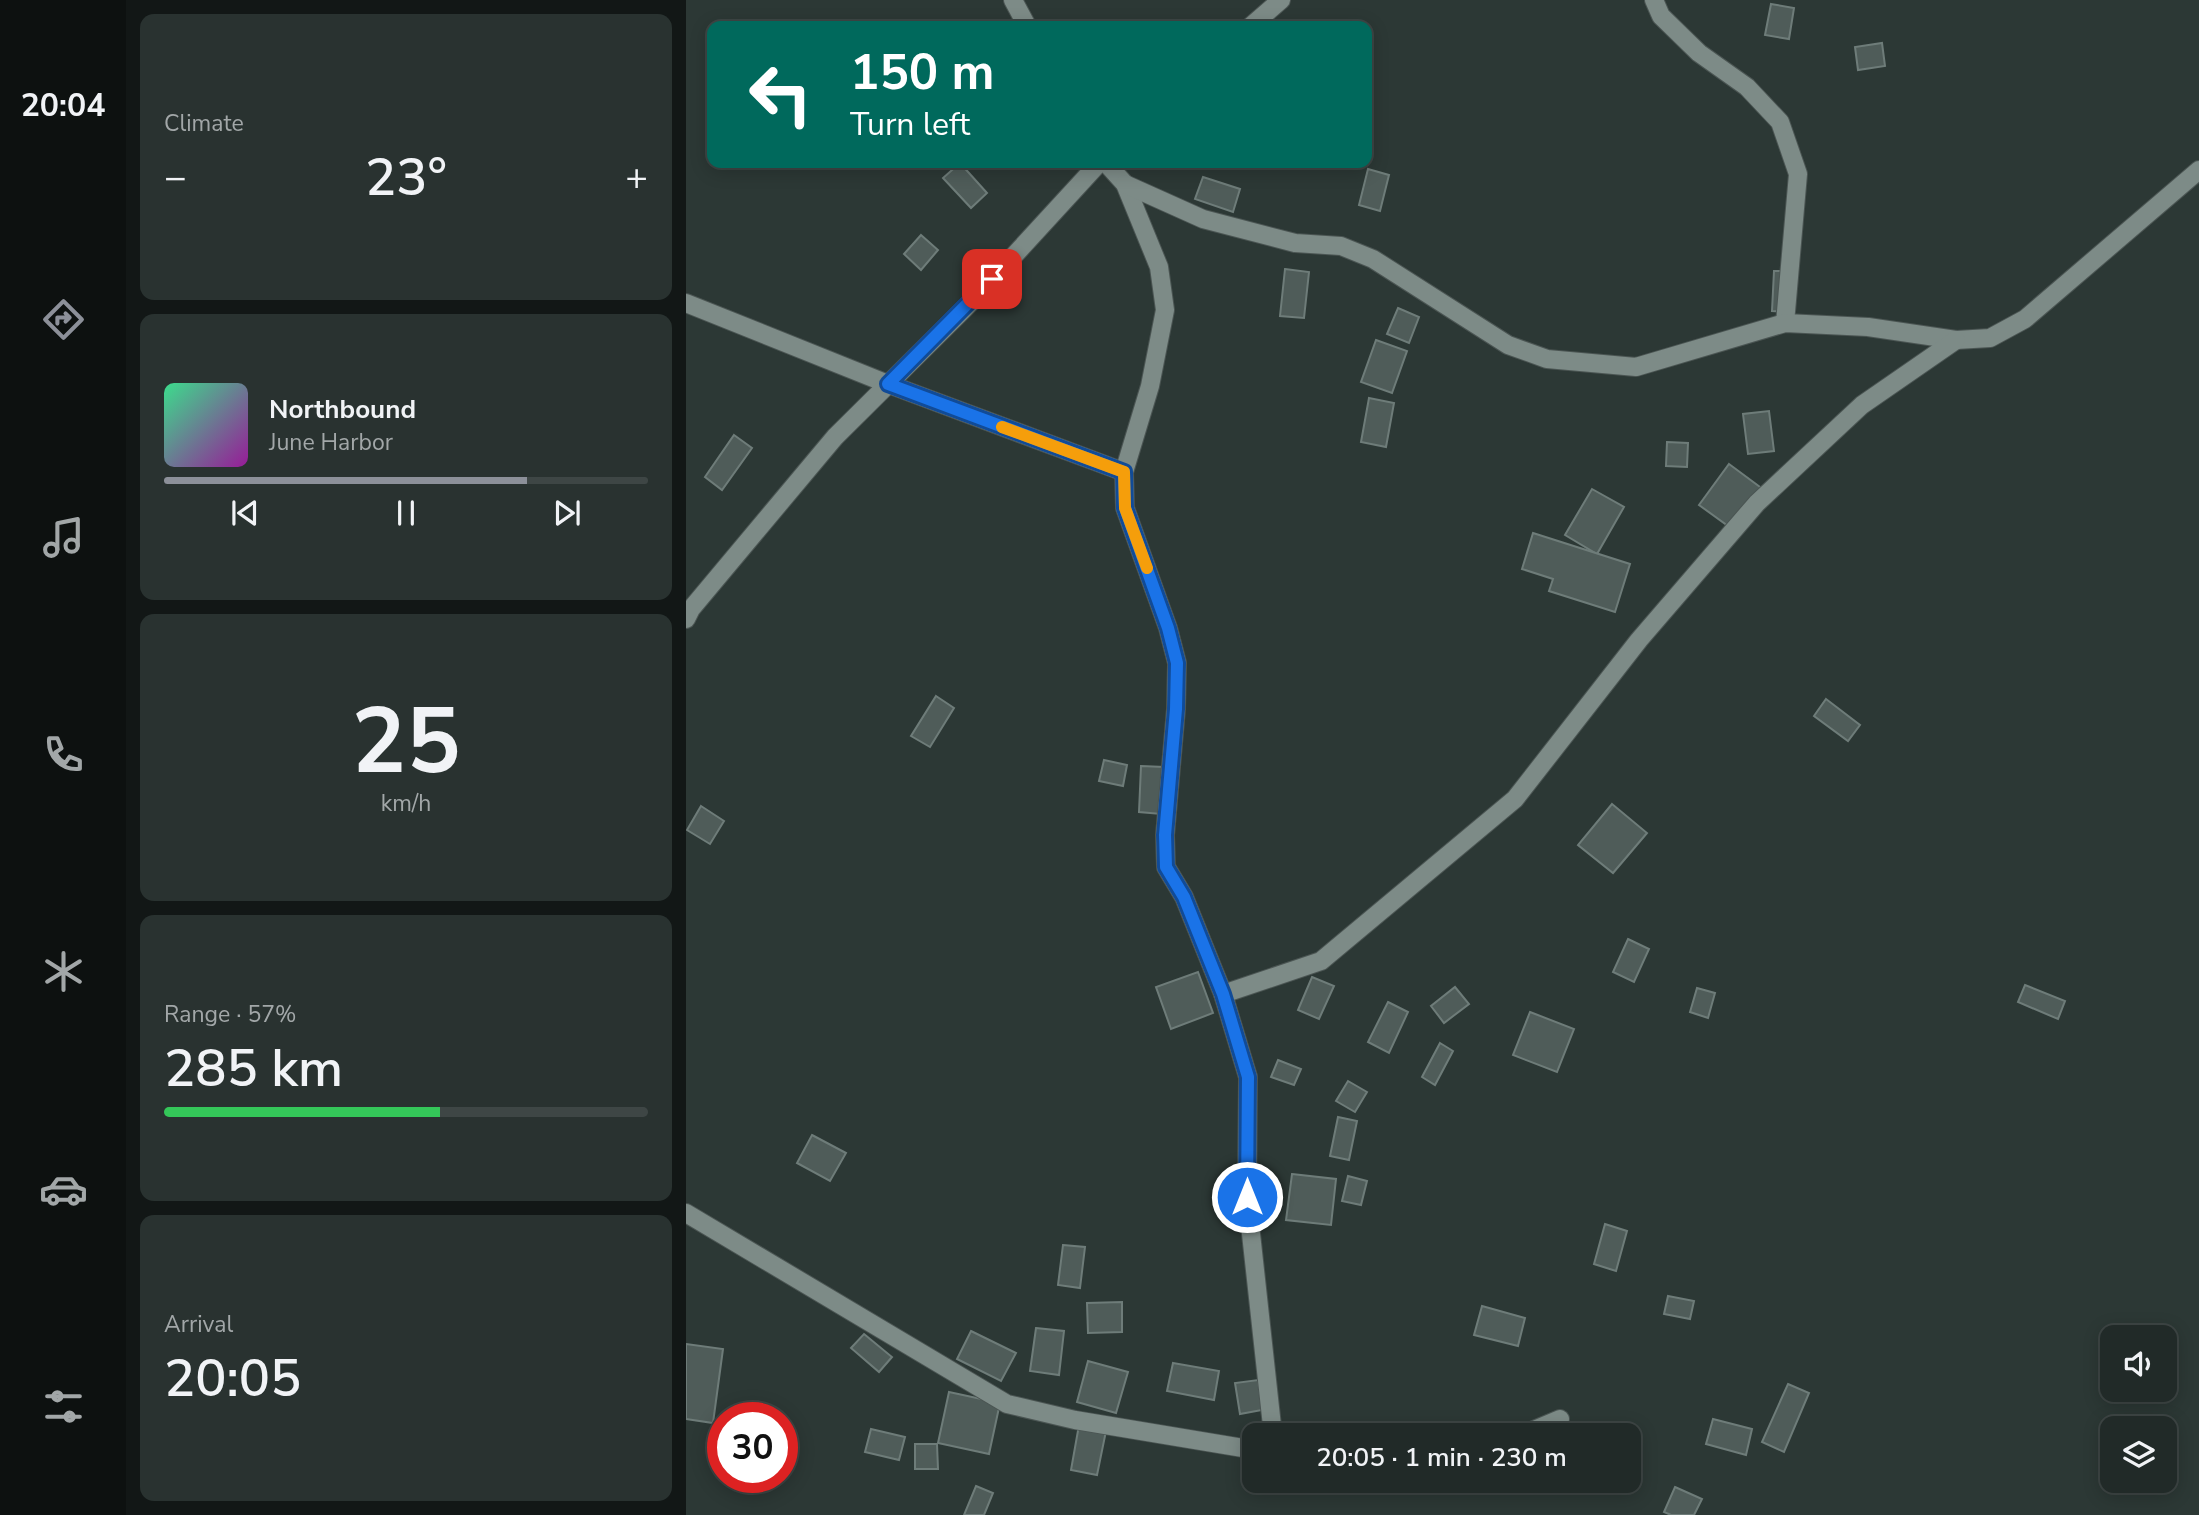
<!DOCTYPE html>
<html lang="en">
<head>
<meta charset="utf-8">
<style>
  :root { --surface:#212a28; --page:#293230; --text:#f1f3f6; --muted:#a2a7a8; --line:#3e4645; --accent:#8c9099 }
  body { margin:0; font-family:"Nunito Sans",sans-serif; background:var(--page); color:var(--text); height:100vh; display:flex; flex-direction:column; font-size:26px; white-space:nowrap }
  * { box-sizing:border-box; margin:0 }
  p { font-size:23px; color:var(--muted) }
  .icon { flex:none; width:38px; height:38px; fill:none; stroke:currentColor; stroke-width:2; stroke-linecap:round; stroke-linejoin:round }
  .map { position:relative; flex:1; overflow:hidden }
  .drawer { display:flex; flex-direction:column; gap:14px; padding:14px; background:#121716; width:560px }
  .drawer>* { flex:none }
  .hud { position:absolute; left:21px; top:21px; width:665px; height:147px; border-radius:14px; box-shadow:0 4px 18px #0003,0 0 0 2px var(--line); background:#00695c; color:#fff; overflow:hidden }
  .fabs { position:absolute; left:1414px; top:1325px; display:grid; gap:14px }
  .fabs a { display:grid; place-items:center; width:77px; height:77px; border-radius:14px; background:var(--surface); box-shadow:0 4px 18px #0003,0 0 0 2px var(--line); font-size:35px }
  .speed { position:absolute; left:21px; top:1402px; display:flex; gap:14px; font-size:35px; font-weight:700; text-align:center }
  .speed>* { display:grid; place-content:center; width:91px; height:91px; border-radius:50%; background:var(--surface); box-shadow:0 4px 18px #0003,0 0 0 2px var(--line); line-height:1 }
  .speed .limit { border:10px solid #d22; background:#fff; color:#111 }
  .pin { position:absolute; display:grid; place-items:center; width:60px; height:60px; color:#fff; margin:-30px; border-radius:14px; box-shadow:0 4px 10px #0006 }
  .me { position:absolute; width:77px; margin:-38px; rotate:0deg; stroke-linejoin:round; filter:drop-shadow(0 0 5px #0008) }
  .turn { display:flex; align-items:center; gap:24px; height:147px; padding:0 28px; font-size:32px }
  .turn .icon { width:91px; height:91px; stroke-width:2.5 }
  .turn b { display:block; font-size:49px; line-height:60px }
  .big { font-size:52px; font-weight:600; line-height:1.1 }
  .drawer .card { flex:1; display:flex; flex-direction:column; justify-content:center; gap:10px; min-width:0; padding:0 24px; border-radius:14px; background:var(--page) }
  .drawer .dial { align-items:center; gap:0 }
  .dial b { font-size:91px; line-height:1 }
  .song { display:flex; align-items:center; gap:21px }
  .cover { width:84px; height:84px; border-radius:10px; background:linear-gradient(135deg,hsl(150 70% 55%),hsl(300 70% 35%)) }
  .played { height:7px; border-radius:4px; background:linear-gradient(90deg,var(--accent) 75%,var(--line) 75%) }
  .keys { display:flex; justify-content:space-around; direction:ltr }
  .heat { display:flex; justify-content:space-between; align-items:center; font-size:38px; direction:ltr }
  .charge { height:10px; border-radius:5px; background:linear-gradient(90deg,#34c759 57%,var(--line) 0) }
  .trip { position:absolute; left:556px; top:1423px; width:399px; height:70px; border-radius:14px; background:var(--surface); box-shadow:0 4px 18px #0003,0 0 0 2px var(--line); font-weight:600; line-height:70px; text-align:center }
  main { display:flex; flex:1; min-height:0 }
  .tab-bar { display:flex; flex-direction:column; width:126px; justify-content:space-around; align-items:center; background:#0d1110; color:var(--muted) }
  .tab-bar .icon { width:49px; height:49px }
  .tab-bar .active { color:var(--accent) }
  .tab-bar b { font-size:32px; color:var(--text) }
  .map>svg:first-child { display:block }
  .building { fill:#4f5c59; stroke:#6e7c79; stroke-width:2 }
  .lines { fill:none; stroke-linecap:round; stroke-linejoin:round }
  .street-casing { stroke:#4b5553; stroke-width:20 }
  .street { stroke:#7d8b87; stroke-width:18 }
  .route-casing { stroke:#114b97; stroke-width:18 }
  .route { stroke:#1a73e8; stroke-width:12 }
  .slow { stroke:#f59e0b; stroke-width:12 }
</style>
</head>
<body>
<main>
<nav class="tab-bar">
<b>20:04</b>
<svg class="icon active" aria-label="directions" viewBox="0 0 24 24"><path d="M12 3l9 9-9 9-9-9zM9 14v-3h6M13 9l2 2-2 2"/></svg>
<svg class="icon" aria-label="music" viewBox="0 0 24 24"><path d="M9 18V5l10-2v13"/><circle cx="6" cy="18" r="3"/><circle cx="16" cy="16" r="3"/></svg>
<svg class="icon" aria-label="phone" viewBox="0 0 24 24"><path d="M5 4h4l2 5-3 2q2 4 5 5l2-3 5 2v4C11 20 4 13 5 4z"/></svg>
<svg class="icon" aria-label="climate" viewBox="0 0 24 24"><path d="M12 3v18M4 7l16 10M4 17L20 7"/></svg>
<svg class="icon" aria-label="car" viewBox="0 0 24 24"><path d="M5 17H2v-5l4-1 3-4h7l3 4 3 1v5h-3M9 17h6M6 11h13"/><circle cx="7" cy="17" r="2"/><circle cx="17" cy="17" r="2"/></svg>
<svg class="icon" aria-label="filters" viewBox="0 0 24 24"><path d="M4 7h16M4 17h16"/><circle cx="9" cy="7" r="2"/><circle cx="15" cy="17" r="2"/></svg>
</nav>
<section class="drawer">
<div class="card"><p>Climate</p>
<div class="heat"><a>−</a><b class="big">23°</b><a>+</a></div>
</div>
<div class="card">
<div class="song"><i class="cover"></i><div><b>Northbound</b><p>June Harbor</p></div></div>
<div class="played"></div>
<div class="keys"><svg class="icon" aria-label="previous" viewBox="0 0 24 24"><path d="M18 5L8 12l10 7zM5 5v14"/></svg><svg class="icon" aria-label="pause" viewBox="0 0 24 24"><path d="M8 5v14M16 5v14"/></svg><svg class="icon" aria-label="next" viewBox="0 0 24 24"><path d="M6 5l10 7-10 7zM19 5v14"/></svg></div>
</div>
<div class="card dial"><b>25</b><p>km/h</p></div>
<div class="card"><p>Range · 57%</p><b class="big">285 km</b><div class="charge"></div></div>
<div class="card"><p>Arrival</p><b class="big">20:05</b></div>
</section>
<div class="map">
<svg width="1513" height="1515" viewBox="0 0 1513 1515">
  <rect width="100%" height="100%" fill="#2c3835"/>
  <!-- building -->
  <g class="building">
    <polygon points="1085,4 1108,8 1103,39 1079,35"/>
    <polygon points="1196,43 1199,66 1172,70 1169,47"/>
    <polygon points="274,163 301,193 285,208 257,178"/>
    <polygon points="682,169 703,175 694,211 673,205"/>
    <polygon points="517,177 554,189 547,212 509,199"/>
    <polygon points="235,235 252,250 235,270 218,254"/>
    <polygon points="599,269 623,272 618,318 594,316"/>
    <polygon points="1088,271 1108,271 1106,312 1086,311"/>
    <polygon points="712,308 733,317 723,343 701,334"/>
    <polygon points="690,340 721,351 706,393 675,382"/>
    <polygon points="683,398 708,403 700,447 675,442"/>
    <polygon points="1083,411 1088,451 1062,454 1057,414"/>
    <polygon points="48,435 66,448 36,490 19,477"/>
    <polygon points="981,442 1002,443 1001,467 980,466"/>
    <polygon points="1043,464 1078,490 1049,531 1013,505"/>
    <polygon points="906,489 938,507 911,554 879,535"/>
    <polygon points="847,533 944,564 929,612 863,591 867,579 836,569"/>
    <polygon points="250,696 268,708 244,747 225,736"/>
    <polygon points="1140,699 1174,725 1162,741 1128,716"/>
    <polygon points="418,760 441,765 437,786 413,781"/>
    <polygon points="455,766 478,767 475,814 453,812"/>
    <polygon points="926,804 961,833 927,873 892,845"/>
    <polygon points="15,806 38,821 24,844 1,830"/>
    <polygon points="942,939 963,949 948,982 927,972"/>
    <polygon points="512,972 527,1013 485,1029 470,987"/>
    <polygon points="626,977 648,986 633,1019 612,1010"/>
    <polygon points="1339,985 1379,1001 1372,1019 1332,1002"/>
    <polygon points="769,987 783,1004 758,1023 745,1006"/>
    <polygon points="1011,988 1029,993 1022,1018 1004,1012"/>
    <polygon points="702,1002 722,1012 703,1053 682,1042"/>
    <polygon points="844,1012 888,1029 871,1072 827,1055"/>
    <polygon points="754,1043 767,1051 749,1085 736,1077"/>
    <polygon points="592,1060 615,1069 608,1085 585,1077"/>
    <polygon points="662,1081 681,1092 669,1112 650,1101"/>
    <polygon points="652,1117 671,1121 663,1160 644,1156"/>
    <polygon points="126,1135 160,1153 144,1181 111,1163"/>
    <polygon points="606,1174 650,1179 645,1225 600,1220"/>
    <polygon points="662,1176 681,1181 675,1205 656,1201"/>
    <polygon points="919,1224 941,1231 930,1271 908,1264"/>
    <polygon points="377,1245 399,1247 394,1288 372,1285"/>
    <polygon points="982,1296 1008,1301 1004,1319 978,1314"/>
    <polygon points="436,1302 436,1332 402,1333 401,1303"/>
    <polygon points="796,1306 839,1318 832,1346 788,1335"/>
    <polygon points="350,1328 378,1331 373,1375 344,1371"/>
    <polygon points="285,1331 330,1353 315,1381 271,1359"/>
    <polygon points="178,1334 206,1357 193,1372 165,1348"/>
    <polygon points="0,1344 37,1349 27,1423 0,1419"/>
    <polygon points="402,1361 442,1372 430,1413 391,1402"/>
    <polygon points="487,1363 533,1371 528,1400 481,1391"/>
    <polygon points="572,1380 576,1410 554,1414 549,1383"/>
    <polygon points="1102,1384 1123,1393 1098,1452 1076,1442"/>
    <polygon points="263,1392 314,1403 303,1454 252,1443"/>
    <polygon points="1027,1419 1066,1429 1060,1455 1020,1444"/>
    <polygon points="393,1425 420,1431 411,1475 385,1470"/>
    <polygon points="185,1429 219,1437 213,1460 179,1452"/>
    <polygon points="229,1444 251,1444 252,1469 229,1469"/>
    <polygon points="290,1486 307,1493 298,1515 278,1515"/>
    <polygon points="989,1487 1016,1499 1008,1515 985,1515 978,1512"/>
  </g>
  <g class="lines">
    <defs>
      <g id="street">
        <polyline points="327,0 341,26"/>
        <polyline points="968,0 975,16 1013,53 1061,87 1094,122 1112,174 1099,323"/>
        <polyline points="565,26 595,0"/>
        <polyline points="420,163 439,184 473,267 479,310 464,386 438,472 439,508 482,628 491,663 490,709 479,835 480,867 498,897 537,994 562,1077 561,1197 587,1435"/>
        <polyline points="439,184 517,219 609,243 655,246 687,259 822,345 861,359 950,367 1099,323 1182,327 1270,340 1304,338 1339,319 1513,170"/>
        <polyline points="0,303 202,384 438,472"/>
        <polyline points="0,619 5,609 149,437 289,298 413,163"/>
        <polyline points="537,994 635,961 829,799 953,640 1071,503 1176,405 1270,340"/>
        <polyline points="0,1213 321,1404 389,1420 569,1450"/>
        <polyline points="836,1435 874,1419"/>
      </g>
    </defs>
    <!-- street casing -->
    <use href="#street" class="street-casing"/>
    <!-- street -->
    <use href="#street" class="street"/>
  </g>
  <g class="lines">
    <defs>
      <polyline id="route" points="306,279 202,384 438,472 439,508 482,628 491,663 490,709 479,835 480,867 498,897 537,994 562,1077 561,1197"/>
    </defs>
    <!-- route casing -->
    <use href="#route" class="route-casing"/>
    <!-- route -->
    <use href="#route" class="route"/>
    <!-- slow -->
    <polyline class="slow" points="316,427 438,472 439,508 461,568"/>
  </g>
</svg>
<div class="fabs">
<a><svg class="icon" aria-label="sound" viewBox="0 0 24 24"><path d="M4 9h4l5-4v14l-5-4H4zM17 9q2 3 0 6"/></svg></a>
<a><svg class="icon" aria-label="layers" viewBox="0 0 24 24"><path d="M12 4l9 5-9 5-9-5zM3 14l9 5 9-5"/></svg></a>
</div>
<div class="speed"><div class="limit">30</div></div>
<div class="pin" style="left:306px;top:279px;background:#d93025"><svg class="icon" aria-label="arrive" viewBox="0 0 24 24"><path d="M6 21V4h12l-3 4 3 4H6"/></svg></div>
<svg class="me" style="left:561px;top:1197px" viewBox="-20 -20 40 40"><circle r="17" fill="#1a73e8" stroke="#fff" stroke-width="3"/><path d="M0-11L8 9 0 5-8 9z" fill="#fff"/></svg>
<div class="trip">20:05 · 1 min · 230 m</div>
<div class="hud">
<div class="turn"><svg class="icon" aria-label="left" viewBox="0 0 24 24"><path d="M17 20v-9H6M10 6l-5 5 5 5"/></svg><div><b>150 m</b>Turn left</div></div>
</div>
</div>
</main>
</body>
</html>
